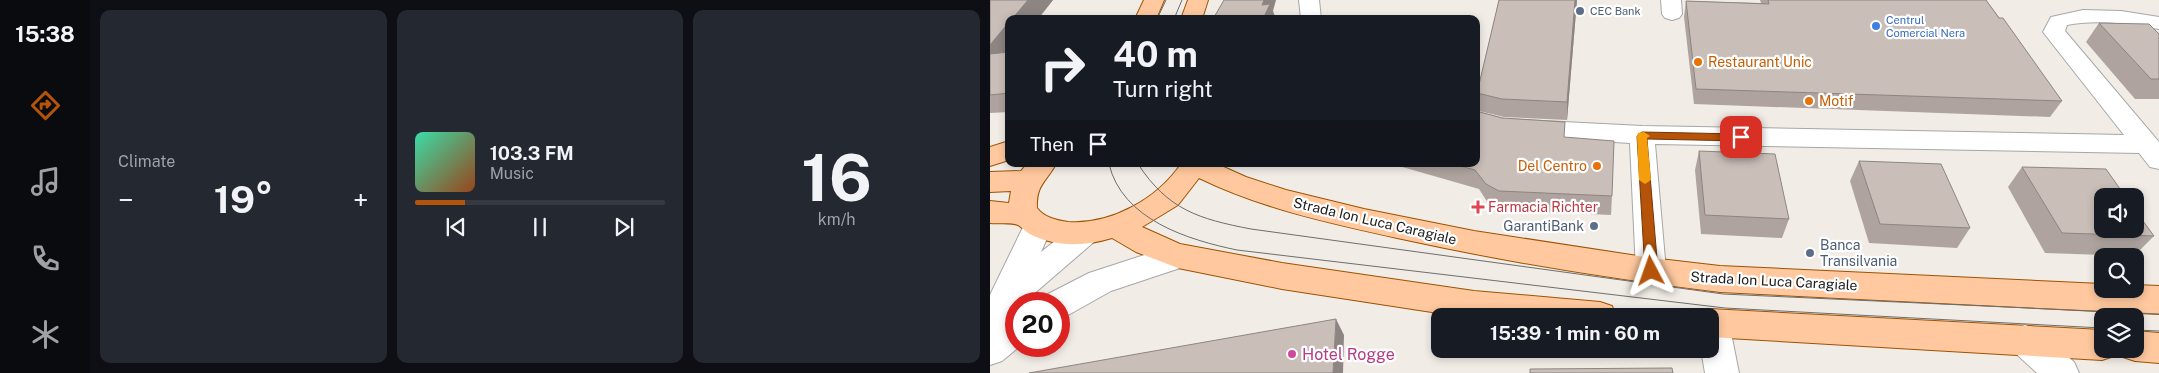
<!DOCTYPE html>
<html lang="en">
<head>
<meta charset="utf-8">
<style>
  :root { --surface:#171b24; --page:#242831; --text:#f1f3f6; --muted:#9ea1a6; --line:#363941; --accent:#b45309 }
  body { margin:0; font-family:"Public Sans",sans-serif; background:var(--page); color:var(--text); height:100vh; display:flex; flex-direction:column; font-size:19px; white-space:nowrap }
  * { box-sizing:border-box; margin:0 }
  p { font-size:16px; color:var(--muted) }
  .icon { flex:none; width:28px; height:28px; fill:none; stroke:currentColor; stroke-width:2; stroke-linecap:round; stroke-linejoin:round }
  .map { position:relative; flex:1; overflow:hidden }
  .drawer { display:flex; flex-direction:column; gap:10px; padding:10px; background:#0d0f14; width:900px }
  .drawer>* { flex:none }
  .hud { position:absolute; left:15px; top:15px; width:475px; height:152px; border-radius:10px; box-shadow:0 2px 8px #0003; background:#171b24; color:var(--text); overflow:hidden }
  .tools { position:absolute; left:1104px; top:188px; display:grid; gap:10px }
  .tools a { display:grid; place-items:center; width:50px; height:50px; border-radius:10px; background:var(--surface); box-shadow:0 2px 8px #0003; font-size:25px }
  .speed { position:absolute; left:15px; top:292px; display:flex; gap:10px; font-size:25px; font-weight:700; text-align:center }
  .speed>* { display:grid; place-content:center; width:65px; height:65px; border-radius:50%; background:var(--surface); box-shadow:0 2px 8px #0003; line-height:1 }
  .speed .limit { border:8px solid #d22; background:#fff; color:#111 }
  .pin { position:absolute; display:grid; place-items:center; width:42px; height:42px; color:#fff; margin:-21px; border-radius:10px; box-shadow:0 2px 8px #0006 }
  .me { position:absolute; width:55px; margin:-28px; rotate:356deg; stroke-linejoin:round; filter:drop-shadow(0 0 4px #0008) }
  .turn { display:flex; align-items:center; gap:18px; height:105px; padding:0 25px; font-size:22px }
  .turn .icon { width:65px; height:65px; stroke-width:2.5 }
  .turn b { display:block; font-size:35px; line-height:42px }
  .then { display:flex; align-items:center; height:48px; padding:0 25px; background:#0003; gap:10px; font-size:19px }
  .big { font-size:38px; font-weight:700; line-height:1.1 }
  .drawer .tile { flex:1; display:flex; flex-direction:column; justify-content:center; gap:8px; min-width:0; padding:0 18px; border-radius:10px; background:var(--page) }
  .drawer .dial { align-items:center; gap:0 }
  .dial b { font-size:65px; line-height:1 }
  .song { display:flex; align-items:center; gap:15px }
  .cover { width:60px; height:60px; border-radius:8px; background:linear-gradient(135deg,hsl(160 70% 55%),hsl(20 70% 35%)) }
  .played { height:5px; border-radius:2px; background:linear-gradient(90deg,var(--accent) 20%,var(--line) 20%) }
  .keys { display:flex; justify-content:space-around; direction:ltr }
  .heat { display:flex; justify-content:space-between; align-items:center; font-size:28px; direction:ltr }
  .drawer .tiles { flex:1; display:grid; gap:10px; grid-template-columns:repeat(3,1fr) }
  .trip { position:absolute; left:441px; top:308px; width:288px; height:50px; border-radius:10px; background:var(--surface); box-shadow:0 2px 8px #0003; font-weight:700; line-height:50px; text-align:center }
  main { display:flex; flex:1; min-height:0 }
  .tab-bar { display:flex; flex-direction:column; width:90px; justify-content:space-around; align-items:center; background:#090b0e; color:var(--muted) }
  .tab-bar .icon { width:35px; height:35px }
  .tab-bar .selected { color:var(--accent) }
  .tab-bar b { font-size:22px; color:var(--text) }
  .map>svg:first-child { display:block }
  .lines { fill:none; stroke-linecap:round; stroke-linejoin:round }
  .minor-casing { stroke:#a7a7a7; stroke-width:2 }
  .major-casing { stroke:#9d5300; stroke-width:2 }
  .minor { fill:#fff; fill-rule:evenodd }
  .major { fill:#ffc89e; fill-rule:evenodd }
  .tram { stroke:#6e6e6e; stroke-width:1 }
  .wall { fill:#aea39f }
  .shaded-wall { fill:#8d8582 }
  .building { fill:#cabeb9; stroke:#8d8582 }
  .route { fill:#b45309; stroke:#753606 }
  .slow { fill:#f59e0b }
  .service-dot { fill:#5c6f8a; stroke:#fff; stroke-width:2 }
  .shop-dot { fill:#3f7fe0; stroke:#fff; stroke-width:2 }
  .food-dot { fill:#e8710a; stroke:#fff; stroke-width:2 }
  .health-dot { fill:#e0444e; stroke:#fff; stroke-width:2 }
  .hotel-dot { fill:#d1479c; stroke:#fff; stroke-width:2 }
  .labels { text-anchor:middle; stroke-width:4.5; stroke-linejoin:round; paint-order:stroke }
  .far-service-label { font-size:11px; fill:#4e5e75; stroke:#fff; text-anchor:start }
  .far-shop-label { font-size:11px; fill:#366cbe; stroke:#fff; text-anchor:start }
  .food-label { font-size:14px; fill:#c56008; stroke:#fff; text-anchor:start }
  .health-label { font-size:14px; fill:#be3a42; stroke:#fff; text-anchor:start }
  .street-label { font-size:14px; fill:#202020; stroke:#fff }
  .service-label { font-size:14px; fill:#4e5e75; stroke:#fff; text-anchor:end }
  .near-hotel-label { font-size:16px; fill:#b23c85; stroke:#fff; text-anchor:start }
</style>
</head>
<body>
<main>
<nav class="tab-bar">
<b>15:38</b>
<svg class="icon selected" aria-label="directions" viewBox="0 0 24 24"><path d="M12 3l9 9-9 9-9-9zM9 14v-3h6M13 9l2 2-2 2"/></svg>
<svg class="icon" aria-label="music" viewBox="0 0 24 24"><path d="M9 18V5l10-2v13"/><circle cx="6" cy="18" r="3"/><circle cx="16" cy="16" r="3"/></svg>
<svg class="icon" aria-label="phone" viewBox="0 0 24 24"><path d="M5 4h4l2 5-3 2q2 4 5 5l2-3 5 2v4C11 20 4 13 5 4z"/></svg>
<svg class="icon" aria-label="climate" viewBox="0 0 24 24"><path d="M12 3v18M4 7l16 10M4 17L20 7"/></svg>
</nav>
<section class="drawer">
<div class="tiles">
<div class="tile"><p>Climate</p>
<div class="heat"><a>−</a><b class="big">19°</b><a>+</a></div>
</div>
<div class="tile">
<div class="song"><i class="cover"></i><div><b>103.3 FM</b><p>Music</p></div></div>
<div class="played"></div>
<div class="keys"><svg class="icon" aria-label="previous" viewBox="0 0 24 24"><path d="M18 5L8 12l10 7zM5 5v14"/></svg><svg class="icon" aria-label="pause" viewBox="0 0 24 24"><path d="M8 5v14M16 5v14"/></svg><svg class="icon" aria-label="next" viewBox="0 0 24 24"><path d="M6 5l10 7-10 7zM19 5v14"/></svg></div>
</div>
<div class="tile dial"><b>16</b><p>km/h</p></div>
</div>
</section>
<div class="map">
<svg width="1169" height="373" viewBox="0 0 1169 373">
  <rect width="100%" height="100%" fill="#f1ece6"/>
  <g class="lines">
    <defs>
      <g id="minor">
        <polygon points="309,0 329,0 331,19 311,19"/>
        <polygon points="671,0 691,0 692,14 689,18 682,20 675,18 672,14"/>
        <path d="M1093 10 1131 11 1169 17V29C1139 24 1107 19 1077 25L1075 31 1169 142V169L1160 167 1149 153 665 144 676 271 672 280 661 284 650 280 646 271 640 143 514 135 486 128V112L514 119 652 126 1134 135 1053 32 1061 17Z"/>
        <polygon points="47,216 57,219 62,227 51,252 85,225 95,222 105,225 110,233 105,241 32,304 26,304 21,317 26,315 26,346 30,346 12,361 0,365 0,295 37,219"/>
        <polygon points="188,244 199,247 203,256 199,265 121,291 80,314 69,318 69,304 53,304 58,294 99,273"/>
        <polygon points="723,309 735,313 739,323 749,373 715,373 711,349 720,349 720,316 710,316 711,313"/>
        <polygon points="1035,325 1047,329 1084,362 1089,373 1047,373 1023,351 1018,340 1023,329"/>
      </g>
      <g id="major">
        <polygon points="154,0 174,0 166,19 145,19"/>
        <polygon points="198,0 218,0 212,19 191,19"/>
        <polygon points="19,141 19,160 0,166 0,147"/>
        <path d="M37 164H66C56 182 46 185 47 208 55 218 66 220 78 222 121 225 167 199 191 164H227L256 177 296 190 374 209 484 231 661 258 730 266 1112 284V289H1145V285L1169 286V314L730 292C623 279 517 262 412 239 343 224 273 209 209 178L188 205 152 227 190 244 292 263 484 291 610 302 622 306 626 316H468L292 289 188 268 146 252 122 238C96 246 69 247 44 236 38 234 33 228 28 225 21 222 8 224 0 223V201L19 203 21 191 0 192V172L31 171Z"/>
        <polygon points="720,309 1112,330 1112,349 1127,349 1124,356 1112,360 720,337 720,316 707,316 708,313"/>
        <polygon points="1145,331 1169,333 1169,363 1145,361 1133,357 1129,349 1145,349"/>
      </g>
    </defs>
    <!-- minor casing -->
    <use href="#minor" class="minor-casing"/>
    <!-- major casing -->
    <use href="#major" class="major-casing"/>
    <!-- minor -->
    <use href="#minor" class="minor"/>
    <!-- major -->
    <use href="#major" class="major"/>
    <!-- tram -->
    <g class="tram">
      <polyline points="167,19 176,0"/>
      <polyline points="184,19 192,0"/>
      <path d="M119 164C132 220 199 240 247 250L735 308 1112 328"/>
      <path d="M148 164C178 210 209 219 261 229L733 294 1169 314"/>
      <polyline points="1145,330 1169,331"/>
    </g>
  </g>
  <!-- wall -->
  <g class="wall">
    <polygon points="0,0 63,0 48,19 19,19 19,112 0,113"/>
    <polygon points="509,0 587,0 577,120 514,117 489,111 487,93"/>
    <polygon points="770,0 996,0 1072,101 1060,117 704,104 694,17 696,1 771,3"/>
    <polygon points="1109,23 1169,34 1169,99 1145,99 1096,42"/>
    <polygon points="575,138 622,196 621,215 512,210 498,203 489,189 402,164 486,164"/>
    <polygon points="709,151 799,219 792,238 711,234 705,170"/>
    <polygon points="869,161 980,228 967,248 879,243 860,181"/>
    <polygon points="361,164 377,164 375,167"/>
    <polygon points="1032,167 1164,236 1144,256 1055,253 1018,187"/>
  </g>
  <!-- shaded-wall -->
  <g class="shaded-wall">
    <polygon points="38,0 63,0 48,19 22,19"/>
    <polygon points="274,0 286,0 283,11 286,19 273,19 272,5"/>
    <polygon points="585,0 587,0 577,120 577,102"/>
    <polygon points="19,22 19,55 0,64 0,45"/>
    <polygon points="346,319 354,335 353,373 343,373"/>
  </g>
  <!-- building -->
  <g class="building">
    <polygon points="0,0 38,0 22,19 19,19 19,22 0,45"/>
    <polygon points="234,0 274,0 272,5 280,4 273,19 223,19"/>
    <polygon points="509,0 585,0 577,102 512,99 487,93"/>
    <polygon points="778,0 996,0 1009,18 1013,18 1072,101 706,89 696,1 779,4"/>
    <polygon points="1109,23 1159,24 1169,34 1169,79 1161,79"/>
    <polygon points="19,52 19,93 0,95 0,54"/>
    <polygon points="486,111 512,118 575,122 574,137 624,141 622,196 509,191 496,184 485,170 463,164 486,164"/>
    <polygon points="709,151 785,154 799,219 715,215"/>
    <polygon points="869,161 951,164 980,228 890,224"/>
    <polygon points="1032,167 1116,169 1135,196 1112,196 1112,229 1145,229 1145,210 1164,236 1072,233"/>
    <polygon points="346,319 343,373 39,373"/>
    <polygon points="682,368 683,373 540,373 540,369"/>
  </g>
  <!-- route -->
  <polygon class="route" points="652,132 751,134 756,137 751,141 657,139 668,271 666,275 661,276 657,275 655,271 647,136"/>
  <!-- slow -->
  <polygon class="slow" points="654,132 660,136 657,138 661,180 655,184 649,180 647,136 648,133"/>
  <!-- markers -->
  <g class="service-dot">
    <circle cx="590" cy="11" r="5"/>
    <circle cx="604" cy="226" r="5"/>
    <circle cx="820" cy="253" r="5"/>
  </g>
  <circle class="shop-dot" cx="886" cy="26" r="5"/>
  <g class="food-dot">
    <circle cx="708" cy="62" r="5"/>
    <circle cx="819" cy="101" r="5"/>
    <circle cx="607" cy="166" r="5"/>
  </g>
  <path class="health-dot" d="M485.5 199.5h5v5h5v5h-5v5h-5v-5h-5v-5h5z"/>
  <circle class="hotel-dot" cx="302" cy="354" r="5"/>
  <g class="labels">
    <!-- far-service labels -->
    <g class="far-service-label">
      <text x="600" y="15">CEC Bank</text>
    </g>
    <!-- far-shop labels -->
    <g class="far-shop-label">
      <text x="896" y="24">Centrul<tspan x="896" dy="13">Comercial Nera</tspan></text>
    </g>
    <!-- food labels -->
    <g class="food-label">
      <text x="718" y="67">Restaurant Unic</text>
      <text x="829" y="106">Motif</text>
      <text x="597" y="171" text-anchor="end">Del Centro</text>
    </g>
    <!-- health labels -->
    <g class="health-label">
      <text x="498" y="212">Farmacia Richter</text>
    </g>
    <!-- street labels -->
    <g class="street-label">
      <text transform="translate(385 221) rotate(13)" y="5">Strada Ion Luca Caragiale</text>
      <text transform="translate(784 281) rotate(3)" y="5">Strada Ion Luca Caragiale</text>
    </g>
    <!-- service labels -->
    <g class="service-label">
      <text x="594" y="231">GarantiBank</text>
      <text x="830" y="250" text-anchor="start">Banca<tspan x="830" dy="16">Transilvania</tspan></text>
    </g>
    <!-- near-hotel labels -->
    <g class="near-hotel-label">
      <text x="312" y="360">Hotel Rogge</text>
    </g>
  </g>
</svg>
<div class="tools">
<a><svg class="icon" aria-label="sound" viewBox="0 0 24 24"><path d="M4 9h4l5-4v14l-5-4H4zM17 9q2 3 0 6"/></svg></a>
<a><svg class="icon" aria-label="search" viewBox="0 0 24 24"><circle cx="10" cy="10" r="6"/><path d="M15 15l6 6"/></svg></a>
<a><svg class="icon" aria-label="layers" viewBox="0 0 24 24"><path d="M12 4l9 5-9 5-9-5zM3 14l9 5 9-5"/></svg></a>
</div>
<div class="speed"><div class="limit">20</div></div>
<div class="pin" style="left:751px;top:137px;background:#d93025"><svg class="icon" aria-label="arrive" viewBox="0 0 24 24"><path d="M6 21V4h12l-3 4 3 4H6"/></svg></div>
<svg class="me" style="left:661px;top:271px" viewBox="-20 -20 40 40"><path d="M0-17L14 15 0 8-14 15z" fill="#b45309" stroke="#fff" stroke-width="4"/></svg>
<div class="trip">15:39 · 1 min · 60 m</div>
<div class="hud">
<div class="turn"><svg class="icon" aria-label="right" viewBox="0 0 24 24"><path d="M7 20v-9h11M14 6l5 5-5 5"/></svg><div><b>40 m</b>Turn right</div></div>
<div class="then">Then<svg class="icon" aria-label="arrive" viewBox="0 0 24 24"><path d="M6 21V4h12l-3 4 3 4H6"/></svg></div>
</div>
</div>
</main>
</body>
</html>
